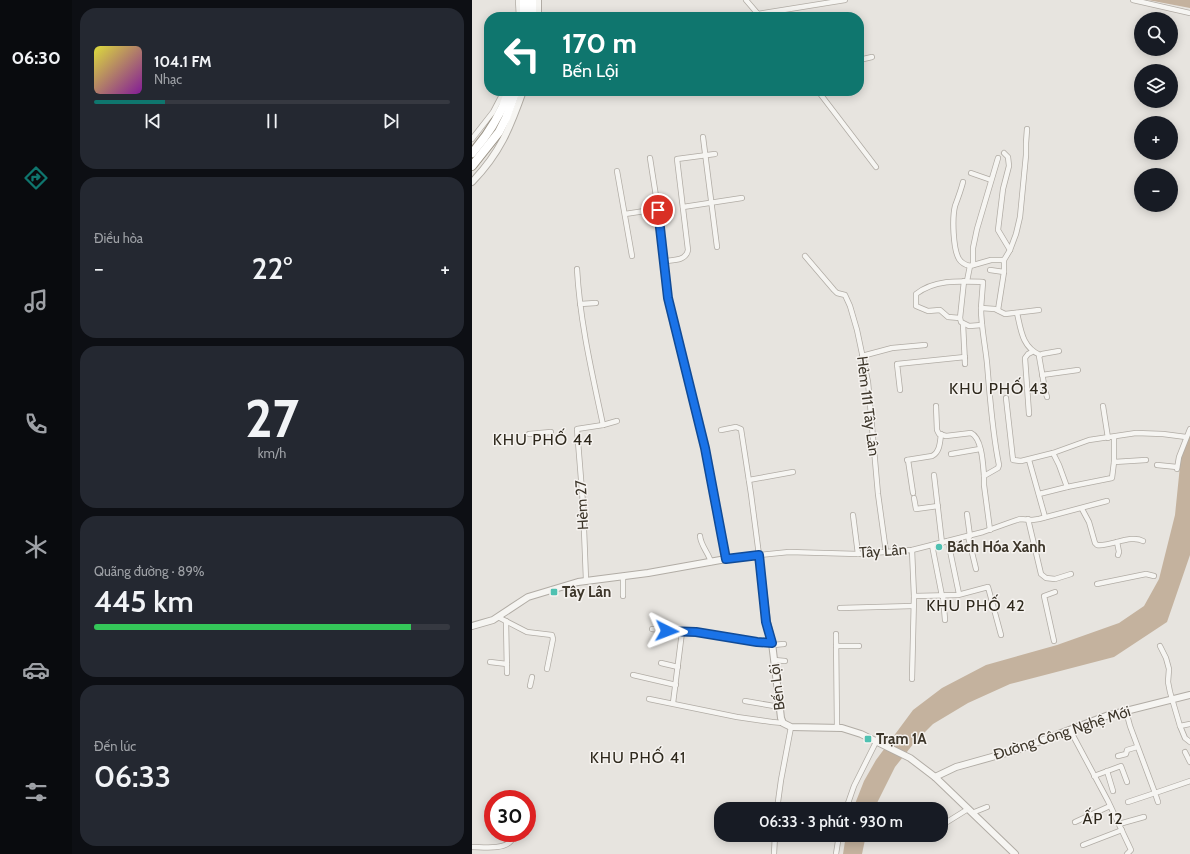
<!DOCTYPE html>
<html lang="vi">
<head>
<meta charset="utf-8">
<style>
  :root { --surface:#171b24; --page:#242831; --text:#f1f3f6; --muted:#9ea1a6; --line:#363941; --accent:#0f766e }
  body { margin:0; font-family:Cabin,sans-serif; background:var(--page); color:var(--text); height:100vh; display:flex; flex-direction:column; font-size:15px; white-space:nowrap }
  * { box-sizing:border-box; margin:0 }
  p { font-size:13px; color:var(--muted) }
  .icon { flex:none; width:22px; height:22px; fill:none; stroke:currentColor; stroke-width:2; stroke-linecap:round; stroke-linejoin:round }
  .map { position:relative; flex:1; overflow:hidden }
  .side { display:flex; flex-direction:column; gap:8px; padding:8px; background:#0d0f14; width:400px }
  .side>* { flex:none }
  .guide { position:absolute; left:12px; top:12px; width:380px; height:84px; border-radius:16px; box-shadow:0 2px 10px #0003; background:#0f766e; color:#fff; overflow:hidden }
  .controls { position:absolute; left:662px; top:12px; display:grid; gap:8px }
  .controls a { display:grid; place-items:center; width:44px; height:44px; border-radius:50%; background:var(--surface); box-shadow:0 2px 10px #0003; font-size:20px }
  .speed { position:absolute; left:12px; top:790px; display:flex; gap:8px; font-size:20px; font-weight:700; text-align:center }
  .speed>* { display:grid; place-content:center; width:52px; height:52px; border-radius:50%; background:var(--surface); box-shadow:0 2px 10px #0003; line-height:1 }
  .speed .limit { border:6px solid #d22; background:#fff; color:#111 }
  .pin { position:absolute; display:grid; place-items:center; width:34px; height:34px; color:#fff; margin:-17px; border:2px solid #fff; border-radius:50%; box-shadow:0 1px 4px #0007 }
  .me { position:absolute; width:44px; margin:-22px; rotate:93deg; stroke-linejoin:round; filter:drop-shadow(0 0 3px #0008) }
  .turn { display:flex; align-items:center; gap:14px; height:84px; padding:0 12px; font-size:18px }
  .turn .icon { width:52px; height:52px; stroke-width:2.5 }
  .turn b { display:block; font-size:28px; line-height:34px }
  .big { font-size:30px; font-weight:600; line-height:1.1 }
  .side .widget { flex:1; display:flex; flex-direction:column; justify-content:center; gap:6px; min-width:0; padding:0 14px; border-radius:16px; background:var(--page) }
  .side .dial { align-items:center; gap:0 }
  .dial b { font-size:52px; line-height:1 }
  .song { display:flex; align-items:center; gap:12px }
  .cover { width:48px; height:48px; border-radius:6px; background:linear-gradient(135deg,hsl(60 70% 55%),hsl(290 70% 35%)) }
  .played { height:4px; border-radius:2px; background:linear-gradient(90deg,var(--accent) 20%,var(--line) 20%) }
  .keys { display:flex; justify-content:space-around; direction:ltr }
  .heat { display:flex; justify-content:space-between; align-items:center; font-size:22px; direction:ltr }
  .charge { height:6px; border-radius:3px; background:linear-gradient(90deg,#34c759 89%,var(--line) 0) }
  .trip { position:absolute; left:242px; top:802px; width:234px; height:40px; border-radius:16px; background:var(--surface); box-shadow:0 2px 10px #0003; font-weight:600; line-height:40px; text-align:center }
  main { display:flex; flex:1; min-height:0 }
  .dock { display:flex; flex-direction:column; width:72px; justify-content:space-around; align-items:center; background:#090b0e; color:var(--muted) }
  .dock .icon { width:28px; height:28px }
  .dock .selected { color:var(--accent) }
  .dock b { font-size:18px; color:var(--text) }
  .map>svg:first-child { display:block }
  .water { fill:#c4b29e }
  .lines { fill:none; stroke-linecap:round; stroke-linejoin:round }
  .minor-casing { stroke:#b1aca5; stroke-width:6 }
  .tertiary-casing { stroke:#b1aca5; stroke-width:8 }
  .trunk-casing { stroke:#9c9588; stroke-width:10 }
  .minor { stroke:#f6f5f2; stroke-width:4.5 }
  .tertiary { stroke:#f6f5f2; stroke-width:6 }
  .trunk { stroke:#fff; stroke-width:8 }
  .route-casing { stroke:#114b97; stroke-width:10 }
  .route { stroke:#1a73e8; stroke-width:7 }
  .poi-dot { fill:#4fc1b1; stroke:#f5f2ef; stroke-width:1.5 }
  .labels { text-anchor:middle; stroke-width:3; stroke-linejoin:round; paint-order:stroke }
  .street-label { font-size:15px; fill:#3d362a; stroke:#f5f2ef }
  .poi-label { font-size:15px; font-weight:bold; fill:#3d362a; stroke:#f5f2ef; text-anchor:start }
  .neighbourhood-label { font-size:16px; letter-spacing:1px; fill:#2e281c; stroke:#f5f2ef }
</style>
</head>
<body>
<main>
<nav class="dock">
<b>06:30</b>
<svg class="icon selected" aria-label="directions" viewBox="0 0 24 24"><path d="M12 3l9 9-9 9-9-9zM9 14v-3h6M13 9l2 2-2 2"/></svg>
<svg class="icon" aria-label="music" viewBox="0 0 24 24"><path d="M9 18V5l10-2v13"/><circle cx="6" cy="18" r="3"/><circle cx="16" cy="16" r="3"/></svg>
<svg class="icon" aria-label="phone" viewBox="0 0 24 24"><path d="M5 4h4l2 5-3 2q2 4 5 5l2-3 5 2v4C11 20 4 13 5 4z"/></svg>
<svg class="icon" aria-label="climate" viewBox="0 0 24 24"><path d="M12 3v18M4 7l16 10M4 17L20 7"/></svg>
<svg class="icon" aria-label="car" viewBox="0 0 24 24"><path d="M5 17H2v-5l4-1 3-4h7l3 4 3 1v5h-3M9 17h6M6 11h13"/><circle cx="7" cy="17" r="2"/><circle cx="17" cy="17" r="2"/></svg>
<svg class="icon" aria-label="filters" viewBox="0 0 24 24"><path d="M4 7h16M4 17h16"/><circle cx="9" cy="7" r="2"/><circle cx="15" cy="17" r="2"/></svg>
</nav>
<section class="side">
<div class="widget">
<div class="song"><i class="cover"></i><div><b>104.1 FM</b><p>Nhạc</p></div></div>
<div class="played"></div>
<div class="keys"><svg class="icon" aria-label="previous" viewBox="0 0 24 24"><path d="M18 5L8 12l10 7zM5 5v14"/></svg><svg class="icon" aria-label="pause" viewBox="0 0 24 24"><path d="M8 5v14M16 5v14"/></svg><svg class="icon" aria-label="next" viewBox="0 0 24 24"><path d="M6 5l10 7-10 7zM19 5v14"/></svg></div>
</div>
<div class="widget"><p>Điều hòa</p>
<div class="heat"><a>−</a><b class="big">22°</b><a>+</a></div>
</div>
<div class="widget dial"><b>27</b><p>km/h</p></div>
<div class="widget"><p>Quãng đường · 89%</p><b class="big">445 km</b><div class="charge"></div></div>
<div class="widget"><p>Đến lúc</p><b class="big">06:33</b></div>
</section>
<div class="map">
<svg width="718" height="854" viewBox="0 0 718 854">
  <rect width="100%" height="100%" fill="#e7e4df"/>
  <!-- water -->
  <g class="water">
    <polygon points="676,0 718,0 718,8"/>
    <polygon points="718,432 718,555 695,622 642,657 538,684 496,703 461,724 442,743 423,767 402,809 381,809 392,781 404,760 441,710 470,688 514,665 585,645 647,623 672,606 687,579 703,515 709,456"/>
    <polygon points="374,835 394,835 390,854 371,854"/>
  </g>
  <g class="lines">
    <defs>
      <g id="minor">
        <polyline points="46,0 47,17"/>
        <polyline points="274,0 286,14 373,0"/>
        <polyline points="661,0 718,13"/>
        <polyline points="387,60 400,57"/>
        <polyline points="346,91 404,167"/>
        <polyline points="231,137 245,247"/>
        <polyline points="0,139 21,112 32,91"/>
        <polyline points="532,153 536,157 537,166 531,189 526,230 538,250"/>
        <polyline points="145,171 160,256"/>
        <polyline points="499,173 519,180"/>
        <path d="M491 182C489 190 486 198 483 206 480 218 481 249 487 259 490 264 494 265 498 266"/>
        <polyline points="211,207 270,198"/>
        <polyline points="186,209 197,298 233,448 254,559"/>
        <polyline points="153,214 186,209 178,158"/>
        <polyline points="333,256 362,290 365,293 373,295 378,306 385,330 396,382 406,494 414,552"/>
        <path d="M192 261C201 260 214 261 216 250L205 159 243 154"/>
        <polyline points="501,265 501,248 505,229 526,158"/>
        <path d="M105 269C108 322 120 373 131 425"/>
        <polyline points="518,270 532,272 526,310"/>
        <polyline points="532,272 532,260 538,250 544,234 548,217 554,155 554,143 555,129"/>
        <polyline points="492,281 488,318 489,322 497,326 510,325"/>
        <polyline points="495,281 498,266 519,260 532,260"/>
        <polyline points="108,304 124,303"/>
        <path d="M545 313C549 330 550 347 568 355"/>
        <path d="M488 318 476 317 468 310 456 311 444 306V294C463 279 488 281 511 282L509 308"/>
        <polyline points="491,324 493,364"/>
        <polyline points="390,356 420,348 453,345"/>
        <polyline points="570,375 606,370"/>
        <polyline points="428,390 425,364 493,357"/>
        <polyline points="575,397 573,390 567,356 570,354 587,351"/>
        <polyline points="534,398 541,460 549,461 581,453 587,465 595,487 640,478 642,462 642,437"/>
        <path d="M464 406 465 430 467 434 474 436 499 433C510 438 511 464 512 476"/>
        <polyline points="631,406 636,438"/>
        <polyline points="557,414 553,358 556,354 560,352"/>
        <polyline points="249,430 264,427 269,429 279,494 287,555 317,552 386,554 440,550 511,532 539,522 548,519 560,520 567,519 635,501"/>
        <polyline points="57,434 79,432"/>
        <polyline points="581,453 617,440 664,433 691,434 714,437"/>
        <polyline points="479,454 508,449"/>
        <path d="M435 460 460 456C468 452 468 442 469 434"/>
        <polyline points="436,460 441,493"/>
        <polyline points="557,460 573,517"/>
        <polyline points="642,462 674,460"/>
        <polyline points="685,465 705,467"/>
        <polyline points="705,469 707,457 718,429"/>
        <polyline points="462,475 470,543"/>
        <polyline points="277,480 321,472"/>
        <polyline points="567,494 595,487"/>
        <polyline points="442,498 444,509 466,506"/>
        <path d="M610 509 617 522 623 543 625 545C638 547 659 534 671 541"/>
        <polyline points="495,514 498,536"/>
        <polyline points="381,515 386,554"/>
        <polyline points="556,519 569,574 574,578 583,579 599,574"/>
        <path d="M518 530 512 485V476L526 468 527 465C520 431 518 397 515 363 513 344 509 326 509 308L523 309 533 314 567 310"/>
        <path d="M228 536C229 546 236 552 239 562"/>
        <polyline points="496,536 504,569"/>
        <polyline points="476,541 487,594"/>
        <polyline points="645,542 647,552 646,555"/>
        <polyline points="460,545 470,596"/>
        <polyline points="114,580 111,504 105,429 131,425 145,421"/>
        <polyline points="625,584 674,574 682,576"/>
        <polyline points="151,596 151,576"/>
        <polyline points="442,596 486,595 516,587 529,635"/>
        <polyline points="471,596 473,620"/>
        <polyline points="368,608 441,606"/>
        <polyline points="26,617 55,632 80,635 81,639 75,669"/>
        <polyline points="34,621 35,673"/>
        <polyline points="180,629 203,632 225,632 285,642 300,643"/>
        <polyline points="364,634 365,728"/>
        <polyline points="582,641 572,596 583,592"/>
        <polyline points="301,645 312,644"/>
        <polyline points="364,646 387,646"/>
        <polyline points="688,646 694,658 697,669 696,682 698,692 708,726 713,738 718,742"/>
        <polyline points="302,660 313,661"/>
        <polyline points="18,662 35,664"/>
        <polyline points="189,663 206,667"/>
        <polyline points="161,675 204,685"/>
        <polyline points="440,679 442,596 440,550"/>
        <polyline points="58,686 60,677"/>
        <polyline points="177,699 265,717 300,722 311,723"/>
        <polyline points="273,701 308,707"/>
        <polyline points="201,703 210,632"/>
        <polyline points="654,711 658,726 683,793 656,802"/>
        <polyline points="708,726 718,724"/>
        <polyline points="598,730 636,801 659,850 655,854"/>
        <polyline points="713,752 718,762"/>
        <polyline points="646,756 654,754 655,750 665,747"/>
        <polyline points="635,771 641,791"/>
        <polyline points="622,776 649,766 655,782"/>
        <polyline points="686,802 683,793 718,781"/>
        <polyline points="305,809 309,780 319,727"/>
        <polyline points="374,809 382,786 407,736"/>
        <polyline points="500,813 515,807"/>
        <polyline points="475,822 496,809"/>
        <polyline points="603,822 638,806"/>
        <polyline points="647,824 672,817"/>
        <polyline points="611,845 650,830"/>
        <path d="M0 847C11 847 31 850 39 841"/>
        <polyline points="302,854 303,835"/>
        <polyline points="364,854 367,835"/>
      </g>
      <g id="tertiary">
        <polyline points="66,0 66,17"/>
        <path d="M0 182C28 153 38 128 51 91"/>
        <polyline points="0,626 21,620 56,597 106,582 176,573 254,559 287,555 295,622 300,643 306,692 309,718 311,723 319,727 370,728 389,734 438,758 463,777 543,854"/>
        <polyline points="463,777 484,767 545,750 634,716 718,695"/>
      </g>
      <g id="trunk">
        <polyline points="52,17 52,0"/>
        <polyline points="60,17 60,0"/>
        <path d="M0 153C16 135 29 114 37 91"/>
        <polyline points="0,166 27,132 34,118 44,91"/>
      </g>
    </defs>
    <!-- minor casing -->
    <use href="#minor" class="minor-casing"/>
    <!-- tertiary casing -->
    <use href="#tertiary" class="tertiary-casing"/>
    <!-- trunk casing -->
    <use href="#trunk" class="trunk-casing"/>
    <!-- minor -->
    <use href="#minor" class="minor"/>
    <!-- tertiary -->
    <use href="#tertiary" class="tertiary"/>
    <!-- trunk -->
    <use href="#trunk" class="trunk"/>
  </g>
  <g class="lines">
    <defs>
      <polyline id="route" points="186,210 196,298 233,448 254,559 287,555 294,622 300,643 285,642 224,632 195,631"/>
    </defs>
    <!-- route casing -->
    <use href="#route" class="route-casing"/>
    <!-- route -->
    <use href="#route" class="route"/>
  </g>
  <!-- markers -->
  <g class="poi-dot">
    <circle cx="467" cy="547" r="4"/>
    <rect x="78" y="588" width="8" height="8" rx="2"/>
    <rect x="392" y="735" width="8" height="8" rx="2"/>
  </g>
  <g class="labels">
    <!-- street labels -->
    <g class="street-label">
      <text transform="translate(396 406) rotate(83)" y="5">Hẻm 111 Tây Lân</text>
      <text transform="translate(110 505) rotate(-93)" y="5">Hẻm 27</text>
      <text transform="translate(411 551) rotate(-4)" y="5">Tây Lân</text>
      <text transform="translate(305 687) rotate(-97)" y="5">Bến Lội</text>
      <text transform="translate(590 733) rotate(-18)" y="5">Đường Công Nghệ Mới</text>
    </g>
    <!-- poi labels -->
    <g class="poi-label">
      <text x="475" y="552">Bách Hóa Xanh</text>
      <text x="90" y="597">Tây Lân</text>
      <text x="404" y="744">Trạm 1A</text>
    </g>
    <!-- neighbourhood labels -->
    <g class="neighbourhood-label">
      <text x="527" y="394">KHU PHỐ 43</text>
      <text x="71" y="445">KHU PHỐ 44</text>
      <text x="504" y="611">KHU PHỐ 42</text>
      <text x="166" y="763">KHU PHỐ 41</text>
      <text x="631" y="824">ẤP 12</text>
    </g>
  </g>
</svg>
<div class="controls">
<a><svg class="icon" aria-label="search" viewBox="0 0 24 24"><circle cx="10" cy="10" r="6"/><path d="M15 15l6 6"/></svg></a>
<a><svg class="icon" aria-label="layers" viewBox="0 0 24 24"><path d="M12 4l9 5-9 5-9-5zM3 14l9 5 9-5"/></svg></a>
<a>+</a>
<a>−</a>
</div>
<div class="speed"><div class="limit">30</div></div>
<div class="pin" style="left:186px;top:210px;background:#d93025"><svg class="icon" aria-label="arrive" viewBox="0 0 24 24"><path d="M6 21V4h12l-3 4 3 4H6"/></svg></div>
<svg class="me" style="left:195px;top:631px" viewBox="-20 -20 40 40"><path d="M0-17L14 15 0 8-14 15z" fill="#1a73e8" stroke="#fff" stroke-width="4"/></svg>
<div class="trip">06:33 · 3 phút · 930 m</div>
<div class="guide">
<div class="turn"><svg class="icon" aria-label="left" viewBox="0 0 24 24"><path d="M17 20v-9H6M10 6l-5 5 5 5"/></svg><div><b>170 m</b>Bến Lội</div></div>
</div>
</div>
</main>
</body>
</html>
